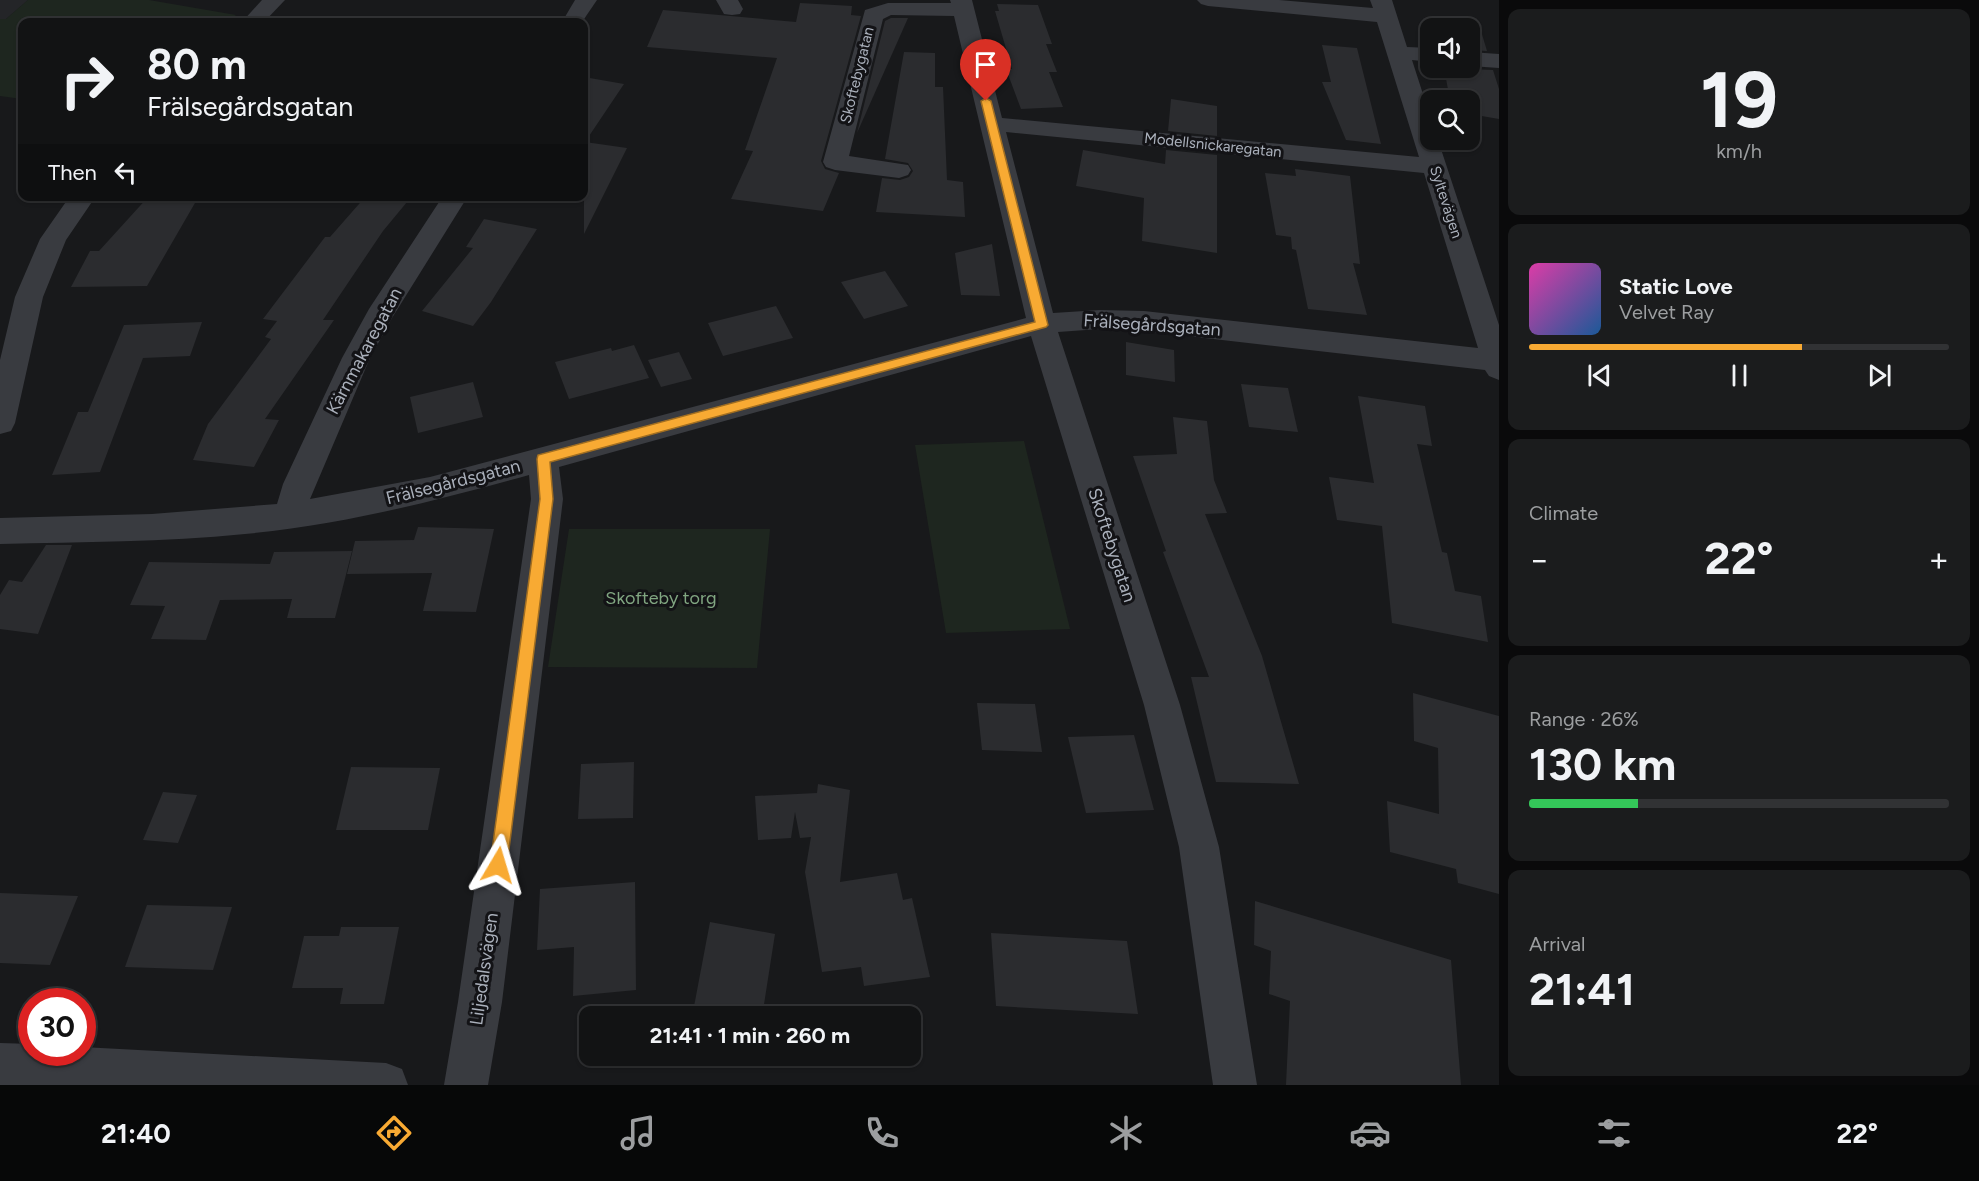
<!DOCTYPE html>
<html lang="en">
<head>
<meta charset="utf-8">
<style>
  :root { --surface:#121314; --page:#1b1c1d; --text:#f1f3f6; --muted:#9c9ea0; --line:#313234; --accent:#f8aa33 }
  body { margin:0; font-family:Figtree,sans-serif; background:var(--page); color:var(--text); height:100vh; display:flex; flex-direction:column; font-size:22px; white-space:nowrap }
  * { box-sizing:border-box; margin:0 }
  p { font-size:20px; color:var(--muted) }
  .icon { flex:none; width:33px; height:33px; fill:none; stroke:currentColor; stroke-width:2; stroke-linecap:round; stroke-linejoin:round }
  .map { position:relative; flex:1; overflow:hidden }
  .side { display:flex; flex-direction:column; gap:9px; padding:9px; background:#0a0a0b; width:480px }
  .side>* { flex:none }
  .guide { position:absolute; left:18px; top:18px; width:570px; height:183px; border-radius:12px; box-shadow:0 2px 4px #0004,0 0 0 2px var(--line); background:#121314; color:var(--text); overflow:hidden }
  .buttons { position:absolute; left:1420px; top:18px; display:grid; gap:12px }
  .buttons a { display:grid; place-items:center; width:60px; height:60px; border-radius:12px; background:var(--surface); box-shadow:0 2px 4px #0004,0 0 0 2px var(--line); font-size:30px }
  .speed { position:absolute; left:18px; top:988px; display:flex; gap:12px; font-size:30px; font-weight:700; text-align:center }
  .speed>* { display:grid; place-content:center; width:78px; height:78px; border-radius:50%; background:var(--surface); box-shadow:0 2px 4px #0004,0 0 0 2px var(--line); line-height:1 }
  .speed .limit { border:9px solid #d22; background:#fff; color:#111 }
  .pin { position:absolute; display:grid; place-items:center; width:51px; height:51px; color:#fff; margin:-62px -26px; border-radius:50% 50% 50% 0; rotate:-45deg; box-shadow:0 0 6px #0007 }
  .pin .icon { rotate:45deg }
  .me { position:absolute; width:66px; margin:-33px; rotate:7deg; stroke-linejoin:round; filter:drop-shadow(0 0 4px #0008) }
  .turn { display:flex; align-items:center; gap:21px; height:126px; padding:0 30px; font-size:27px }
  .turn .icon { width:78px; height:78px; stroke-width:2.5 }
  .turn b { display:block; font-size:42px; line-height:51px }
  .then { display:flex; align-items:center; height:57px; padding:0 30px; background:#0003; gap:12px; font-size:22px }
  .big { font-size:45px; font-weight:700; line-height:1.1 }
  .side .widget { flex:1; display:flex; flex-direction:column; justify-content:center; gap:9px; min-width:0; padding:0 21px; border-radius:12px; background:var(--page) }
  .side .dial { align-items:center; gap:0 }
  .dial b { font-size:78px; line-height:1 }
  .song { display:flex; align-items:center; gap:18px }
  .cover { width:72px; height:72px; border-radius:9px; background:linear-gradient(135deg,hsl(320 70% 55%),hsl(210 70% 35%)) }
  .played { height:6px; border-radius:3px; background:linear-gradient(90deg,var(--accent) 65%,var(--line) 65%) }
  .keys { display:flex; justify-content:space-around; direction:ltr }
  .heat { display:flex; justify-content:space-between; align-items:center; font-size:33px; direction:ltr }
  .charge { height:9px; border-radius:4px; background:linear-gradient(90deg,#34c759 26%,var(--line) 0) }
  .trip { position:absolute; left:579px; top:1006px; width:342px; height:60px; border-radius:12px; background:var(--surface); box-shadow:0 2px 4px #0004,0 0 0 2px var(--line); font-weight:700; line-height:60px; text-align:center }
  .tab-bar { display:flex; height:96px; justify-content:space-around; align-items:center; background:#070808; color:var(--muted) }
  .tab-bar .icon { width:42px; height:42px }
  .tab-bar .on { color:var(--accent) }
  .tab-bar b { font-size:27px; color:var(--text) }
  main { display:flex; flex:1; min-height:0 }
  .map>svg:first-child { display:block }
  .built { fill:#242528 }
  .green { fill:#1e261f }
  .building { fill:#2b2c2f }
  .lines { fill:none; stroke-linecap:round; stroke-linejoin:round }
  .minor { fill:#393b40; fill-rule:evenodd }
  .tertiary { fill:#393b40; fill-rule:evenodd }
  .route { fill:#f8aa33; stroke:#a16e21; stroke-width:1.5 }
  .labels { text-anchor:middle; stroke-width:6; stroke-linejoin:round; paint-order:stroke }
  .far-street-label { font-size:15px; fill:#aab0bb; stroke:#131316 }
  .street-label { font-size:18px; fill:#aab0bb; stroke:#131316 }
  .park-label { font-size:18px; fill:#81a681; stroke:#131316 }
</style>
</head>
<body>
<main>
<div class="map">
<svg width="1499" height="1085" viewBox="0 0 1499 1085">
  <rect width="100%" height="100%" fill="#18191b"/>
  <!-- built -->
  <polygon class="built" points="0,0 28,0 6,19 0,19"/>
  <!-- green -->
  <g class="green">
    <polygon points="28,0 149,0 236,15 227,22 22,22 22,99 0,96 0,19 6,19"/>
    <polygon points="1024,441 1070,629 946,633 915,445"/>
    <polygon points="569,529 770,529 757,668 548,667"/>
  </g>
  <!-- building -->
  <g class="building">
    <polygon points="800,3 852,6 851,15 861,16 821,161 825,169 839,173 823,211 731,199 753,151 745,150 777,58 647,47 663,10 796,22"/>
    <polygon points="997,4 1038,5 1052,44 1046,44 1057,72 1049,72 1063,107 1021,109 1006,69 1012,69 995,11 999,11"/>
    <polygon points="1438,16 1478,21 1487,51 1470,50 1470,28 1439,28"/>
    <polygon points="891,18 908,18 857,133 885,21"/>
    <polygon points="1322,45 1357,48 1381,144 1346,140 1322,82 1331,82"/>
    <polygon points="904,52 935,53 935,87 943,87 947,180 963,182 965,217 876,212 882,178 900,180 909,177 913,171 908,163 885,159"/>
    <polygon points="1444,68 1493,70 1499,89 1499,119 1470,114 1470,100 1450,100"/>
    <polygon points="584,77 624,84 585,142 627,148 584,234"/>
    <polygon points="1171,99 1217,106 1217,136 1168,131"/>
    <polygon points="1083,150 1165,164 1166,150 1217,155 1217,253 1142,241 1144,198 1076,186"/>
    <polygon points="1295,169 1350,176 1360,264 1353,263 1367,315 1308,309 1296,250 1292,249 1291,237 1276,235 1265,173 1296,176"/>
    <polygon points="149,196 199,196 147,286 71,287 90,251 99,251"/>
    <polygon points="366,196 412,196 383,231 323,320 334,320 265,419 279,420 254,467 193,460 208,424 271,339 265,337 277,321 263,319 325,237 330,237"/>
    <polygon points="484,219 537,229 491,302 473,326 422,311 473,248 466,247"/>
    <polygon points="992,244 1000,296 961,295 955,253"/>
    <polygon points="885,271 908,306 864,319 841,282"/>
    <polygon points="776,306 793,338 723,356 708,323"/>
    <polygon points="202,322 190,356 143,358 100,472 52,475 78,412 88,412 124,325"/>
    <polygon points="1126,342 1174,350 1175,382 1126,375"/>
    <polygon points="634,345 649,378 569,399 555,362 611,348 612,351"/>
    <polygon points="679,352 692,379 661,387 648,360"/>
    <polygon points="473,382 483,417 418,433 410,397"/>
    <polygon points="1241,384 1288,388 1298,432 1249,427"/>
    <polygon points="1358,396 1425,406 1432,446 1417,444 1442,552 1447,553 1455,591 1481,596 1488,642 1392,623 1382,526 1337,520 1329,477 1374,483"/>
    <polygon points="1173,417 1207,421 1214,480 1227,513 1205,514 1262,656 1299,784 1216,782 1191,677 1209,677 1163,552 1166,551 1133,456 1177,454"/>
    <polygon points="418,527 494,529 476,612 423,611 432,573 347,574 355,541 414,540"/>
    <polygon points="46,545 72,545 38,634 0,629 0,595 9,580 22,582"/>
    <polygon points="352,551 335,618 287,618 292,599 220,600 206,640 151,639 165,606 130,605 149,562 270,564 274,552"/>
    <polygon points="1413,693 1499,716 1499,894 1458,883 1456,869 1390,852 1387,801 1439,814 1438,748 1414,741"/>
    <polygon points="977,703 1035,704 1042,752 982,750"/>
    <polygon points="1134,735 1154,810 1086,813 1068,737"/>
    <polygon points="634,762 633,818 578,819 581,764"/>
    <polygon points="351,767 440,768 428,830 336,830"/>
    <polygon points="818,784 850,790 840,882 897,873 903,900 912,898 930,977 864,986 861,967 822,972 805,872 811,837 800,838 795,812 791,838 758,840 755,796 817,793"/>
    <polygon points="163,792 197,795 178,843 143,840"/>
    <polygon points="635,882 636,990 573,996 574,947 537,950 540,889"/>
    <polygon points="0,893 78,896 50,965 0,963"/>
    <polygon points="1255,901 1451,960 1461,1085 1286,1085 1290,1001 1269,994 1271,951 1254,945"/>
    <polygon points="147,905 232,907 213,970 125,967"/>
    <polygon points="710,922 775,934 762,1017 692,1017"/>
    <polygon points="341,927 399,927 384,1004 340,1004 343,988 292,988 304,936 339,936"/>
    <polygon points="991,933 1127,941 1138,1014 996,1006"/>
  </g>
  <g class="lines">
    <!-- minor -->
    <g class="minor">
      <polygon points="575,0 597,0 582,22 562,22"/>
      <polygon points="716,0 738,0 743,9 740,14 732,15 724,14"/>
      <path d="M950 0H972L1002 118 1419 157 1377 22 1208 6 1201 4 1197 0H1279L1373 8 1370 0H1392L1407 47 1431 48V62L1412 60 1431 119V140H1438L1499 325V380L1489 376 1485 370 1144 331 1100 329 1058 332 1180 705 1219 847 1257 1085H1213L1179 847 1144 705 1031 336 559 467 563 499 502 1002 488 1085H444L458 1002 531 499 529 475C435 501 342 525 245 534 164 542 82 542 0 544V518L152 514 277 504 283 484 342 358 369 309 443 196H468L392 318 370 358 310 499 430 477 1026 318 954 16 891 15 883 19 849 156 908 165 911 170 908 175 899 178 835 170 826 167 823 162 865 10 888 3H951ZM1006 132 1424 173 1478 348 1144 311 1100 310 1053 313Z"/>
      <polygon points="1470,52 1499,54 1499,68 1470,66"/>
      <polygon points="0,1043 32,1044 32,1053 82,1053 82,1047 386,1063 402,1069 408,1085 0,1085"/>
    </g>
    <!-- tertiary -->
    <g class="tertiary">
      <polygon points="262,0 285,0 264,22 242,22"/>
      <polygon points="70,196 96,196 66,240 43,297 15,423 11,431 0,434 0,360 15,297 40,239"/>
    </g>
  </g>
  <!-- route -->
  <polygon class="route" points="986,98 991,101 1048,325 1046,327 550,462 553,499 507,865 504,870 498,873 493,870 490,865 540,499 537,459 538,455 1035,322 981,101"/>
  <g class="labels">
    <!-- far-street labels -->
    <g class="far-street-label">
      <text transform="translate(857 75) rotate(-76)" y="5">Skoftebygatan</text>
      <text transform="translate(1213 145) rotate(6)" y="5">Modellsnickaregatan</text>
      <text transform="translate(1446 202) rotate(72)" y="5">Syltevägen</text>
    </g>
    <!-- street labels -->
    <g class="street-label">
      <text transform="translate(1152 325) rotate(4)" y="6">Frälsegårdsgatan</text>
      <text transform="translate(364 351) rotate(-62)" y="6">Kärnmakaregatan</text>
      <text transform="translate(453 482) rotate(-14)" y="6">Frälsegårdsgatan</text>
      <text transform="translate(1112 545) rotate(72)" y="6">Skoftebygatan</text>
      <text transform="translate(484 969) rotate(-82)" y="6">Liljedalsvägen</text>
    </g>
    <!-- park labels -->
    <g class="park-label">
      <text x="661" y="604">Skofteby torg</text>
    </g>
  </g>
</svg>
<div class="buttons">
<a><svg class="icon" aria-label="sound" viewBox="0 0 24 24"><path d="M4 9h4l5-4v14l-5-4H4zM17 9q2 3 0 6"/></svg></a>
<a><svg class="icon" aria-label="search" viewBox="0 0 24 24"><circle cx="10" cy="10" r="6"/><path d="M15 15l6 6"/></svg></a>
</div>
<div class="speed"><div class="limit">30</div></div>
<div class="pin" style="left:986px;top:101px;background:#d93025"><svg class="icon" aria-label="arrive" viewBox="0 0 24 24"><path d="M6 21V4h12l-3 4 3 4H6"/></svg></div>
<svg class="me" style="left:498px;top:865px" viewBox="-20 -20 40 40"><path d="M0-17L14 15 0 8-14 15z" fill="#f8aa33" stroke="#fff" stroke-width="4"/></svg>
<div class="trip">21:41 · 1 min · 260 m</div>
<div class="guide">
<div class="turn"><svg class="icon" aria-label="right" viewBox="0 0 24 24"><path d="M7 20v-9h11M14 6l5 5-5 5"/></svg><div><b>80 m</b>Frälsegårdsgatan</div></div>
<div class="then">Then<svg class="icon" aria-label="left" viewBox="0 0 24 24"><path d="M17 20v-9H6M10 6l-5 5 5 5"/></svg></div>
</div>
</div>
<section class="side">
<div class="widget dial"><b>19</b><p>km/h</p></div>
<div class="widget">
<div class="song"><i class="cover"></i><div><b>Static Love</b><p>Velvet Ray</p></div></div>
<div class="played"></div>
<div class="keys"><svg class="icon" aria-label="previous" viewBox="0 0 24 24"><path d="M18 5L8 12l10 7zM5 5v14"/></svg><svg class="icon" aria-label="pause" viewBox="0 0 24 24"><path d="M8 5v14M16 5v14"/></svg><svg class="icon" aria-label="next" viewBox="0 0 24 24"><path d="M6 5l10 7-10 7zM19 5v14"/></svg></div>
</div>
<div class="widget"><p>Climate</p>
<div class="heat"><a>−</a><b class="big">22°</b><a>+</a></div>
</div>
<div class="widget"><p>Range · 26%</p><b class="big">130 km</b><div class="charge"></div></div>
<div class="widget"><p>Arrival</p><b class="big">21:41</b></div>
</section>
</main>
<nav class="tab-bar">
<b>21:40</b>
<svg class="icon on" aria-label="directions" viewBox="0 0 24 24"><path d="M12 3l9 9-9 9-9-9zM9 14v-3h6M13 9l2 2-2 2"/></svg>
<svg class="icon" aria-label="music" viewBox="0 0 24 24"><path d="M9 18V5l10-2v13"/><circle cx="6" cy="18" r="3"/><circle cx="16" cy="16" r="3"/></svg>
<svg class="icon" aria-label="phone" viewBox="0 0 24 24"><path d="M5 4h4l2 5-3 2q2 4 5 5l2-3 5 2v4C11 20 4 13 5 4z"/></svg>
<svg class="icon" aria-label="climate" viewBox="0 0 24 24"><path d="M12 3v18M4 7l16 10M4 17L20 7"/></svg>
<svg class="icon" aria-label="car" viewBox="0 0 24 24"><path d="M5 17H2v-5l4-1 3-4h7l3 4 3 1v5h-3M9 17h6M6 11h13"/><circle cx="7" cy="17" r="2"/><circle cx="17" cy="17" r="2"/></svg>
<svg class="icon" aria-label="filters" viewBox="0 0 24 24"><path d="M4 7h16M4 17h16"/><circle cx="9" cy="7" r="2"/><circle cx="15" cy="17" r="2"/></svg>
<b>22°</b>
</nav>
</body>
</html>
